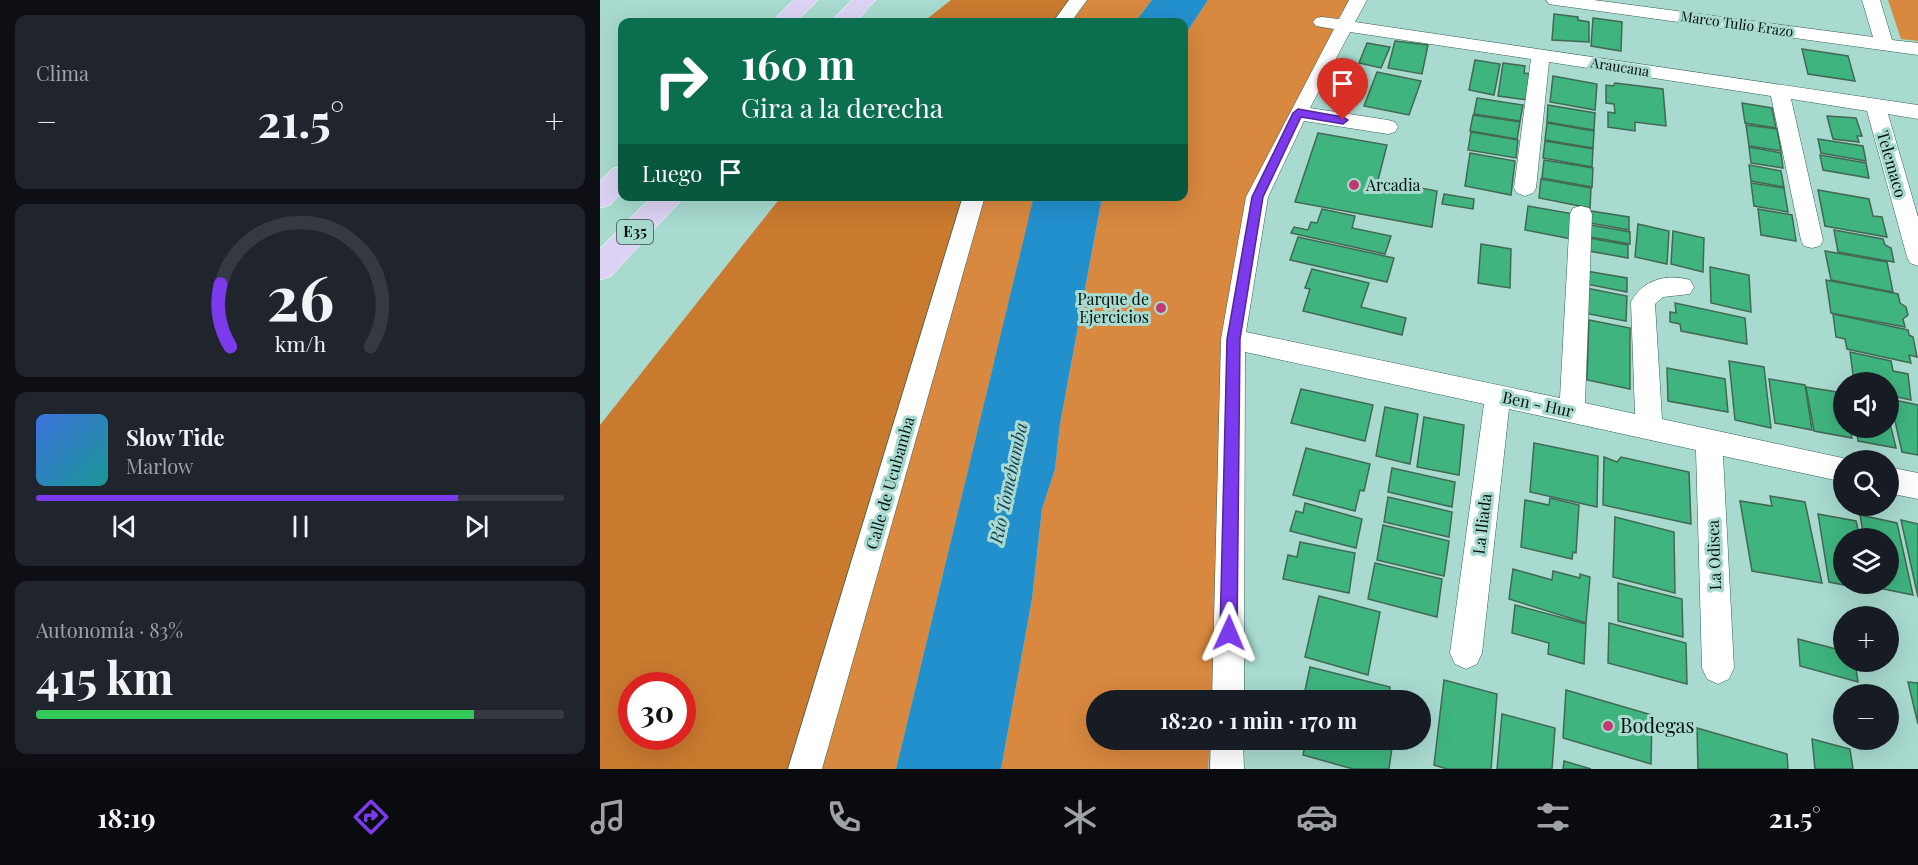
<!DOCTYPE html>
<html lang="es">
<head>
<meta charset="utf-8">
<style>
  :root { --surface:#171b24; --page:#20242c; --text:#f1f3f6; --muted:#9ea1a6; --line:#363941; --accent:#7c3aed }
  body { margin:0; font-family:"Playfair Display",serif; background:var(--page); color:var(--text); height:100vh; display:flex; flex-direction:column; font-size:22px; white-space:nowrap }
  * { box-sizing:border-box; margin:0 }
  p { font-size:20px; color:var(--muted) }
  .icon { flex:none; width:33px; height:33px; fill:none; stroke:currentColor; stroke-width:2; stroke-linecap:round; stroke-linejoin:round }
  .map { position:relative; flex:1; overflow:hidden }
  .side { display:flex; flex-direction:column; gap:15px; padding:15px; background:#0d0f14; width:600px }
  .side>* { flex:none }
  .banner { position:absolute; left:18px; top:18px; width:570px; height:183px; border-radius:12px; box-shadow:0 6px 24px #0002; background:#0b6e4f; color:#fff; overflow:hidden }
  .buttons { position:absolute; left:1233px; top:372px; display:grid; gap:12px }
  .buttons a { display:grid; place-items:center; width:66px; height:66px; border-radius:50%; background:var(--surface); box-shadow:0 6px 24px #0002; font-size:30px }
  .speed { position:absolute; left:18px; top:672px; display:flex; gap:12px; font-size:30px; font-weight:700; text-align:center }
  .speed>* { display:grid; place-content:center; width:78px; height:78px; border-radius:50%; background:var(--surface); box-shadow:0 6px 24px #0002; line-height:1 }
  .speed .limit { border:9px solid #d22; background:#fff; color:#111 }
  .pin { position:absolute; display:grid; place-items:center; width:51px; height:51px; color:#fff; margin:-62px -26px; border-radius:50% 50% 50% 0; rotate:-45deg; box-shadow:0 0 6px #0007 }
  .pin .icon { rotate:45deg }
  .me { position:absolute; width:66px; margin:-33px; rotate:1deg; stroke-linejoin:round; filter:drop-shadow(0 0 4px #0008) }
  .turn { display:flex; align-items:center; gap:21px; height:126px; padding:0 24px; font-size:27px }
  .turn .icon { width:78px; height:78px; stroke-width:2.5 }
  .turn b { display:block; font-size:42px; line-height:51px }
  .then { display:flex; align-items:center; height:57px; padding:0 24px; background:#0003; gap:12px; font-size:22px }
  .big { font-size:45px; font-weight:700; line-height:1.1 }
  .side .card { flex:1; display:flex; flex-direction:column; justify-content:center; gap:9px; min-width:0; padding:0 21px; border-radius:12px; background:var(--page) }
  .side .dial { align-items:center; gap:0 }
  .dial svg { height:156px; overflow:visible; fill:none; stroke:var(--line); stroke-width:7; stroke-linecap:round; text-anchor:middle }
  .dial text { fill:var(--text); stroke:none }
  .song { display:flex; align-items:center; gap:18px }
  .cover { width:72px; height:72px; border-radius:9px; background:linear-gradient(135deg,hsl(220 70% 55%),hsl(180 70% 35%)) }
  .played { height:6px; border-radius:3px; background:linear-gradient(90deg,var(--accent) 80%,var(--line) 80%) }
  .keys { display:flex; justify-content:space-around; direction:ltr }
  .heat { display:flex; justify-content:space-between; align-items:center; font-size:33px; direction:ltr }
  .charge { height:9px; border-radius:4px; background:linear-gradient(90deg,#34c759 83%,var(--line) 0) }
  .trip { position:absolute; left:486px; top:690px; width:345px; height:60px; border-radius:30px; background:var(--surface); box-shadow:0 6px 24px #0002; font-weight:700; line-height:60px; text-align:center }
  .tab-bar { display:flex; height:96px; justify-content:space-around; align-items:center; background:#090b0e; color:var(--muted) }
  .tab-bar .icon { width:42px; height:42px }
  .tab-bar .selected { color:var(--accent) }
  .tab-bar b { font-size:27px; color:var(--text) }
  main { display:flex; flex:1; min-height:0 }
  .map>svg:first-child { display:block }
  .green { fill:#d8883f }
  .forest { fill:#c97a2f; fill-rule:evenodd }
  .water { fill:#2390ce }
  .building { fill:#3fb47f; stroke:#426853; stroke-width:1.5 }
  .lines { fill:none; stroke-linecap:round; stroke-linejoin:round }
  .minor-casing { stroke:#326158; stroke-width:1 }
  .trunk-casing { stroke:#fff; stroke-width:1 }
  .minor { fill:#fff; fill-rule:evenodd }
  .trunk { fill:#dcd2f3; fill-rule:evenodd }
  .route { fill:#7c3aed; stroke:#51269a; stroke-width:1.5 }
  .poi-dot { fill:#c23870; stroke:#a8dacf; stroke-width:2 }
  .labels { text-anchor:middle; stroke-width:6; stroke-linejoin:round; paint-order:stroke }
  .far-street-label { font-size:14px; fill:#00100d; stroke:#a8dacf }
  .shield { fill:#a8dacf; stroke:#324d47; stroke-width:1.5 }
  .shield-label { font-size:15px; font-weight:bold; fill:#00100d }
  .street-label { font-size:16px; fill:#00100d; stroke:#a8dacf }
  .poi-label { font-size:16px; fill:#00100d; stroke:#a8dacf; text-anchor:start }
  .water-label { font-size:18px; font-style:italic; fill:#153f59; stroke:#a8dacf }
  .near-poi-label { font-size:20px; fill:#00100d; stroke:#a8dacf; text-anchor:start }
</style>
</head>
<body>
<main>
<section class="side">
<div class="card"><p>Clima</p>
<div class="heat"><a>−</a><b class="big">21.5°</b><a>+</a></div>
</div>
<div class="card dial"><svg viewBox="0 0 100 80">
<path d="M14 69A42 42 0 1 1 86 69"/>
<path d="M14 69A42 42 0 0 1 9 37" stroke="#7c3aed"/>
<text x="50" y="56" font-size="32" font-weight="700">26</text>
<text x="50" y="72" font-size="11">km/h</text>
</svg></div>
<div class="card">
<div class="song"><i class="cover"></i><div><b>Slow Tide</b><p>Marlow</p></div></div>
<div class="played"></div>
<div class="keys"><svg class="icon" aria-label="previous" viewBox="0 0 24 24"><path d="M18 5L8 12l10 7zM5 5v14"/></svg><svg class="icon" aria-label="pause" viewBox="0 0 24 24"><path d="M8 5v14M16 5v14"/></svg><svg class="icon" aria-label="next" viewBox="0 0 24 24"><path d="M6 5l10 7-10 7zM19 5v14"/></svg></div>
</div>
<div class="card"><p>Autonomía · 83%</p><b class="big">415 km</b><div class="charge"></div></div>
</section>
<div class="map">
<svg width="1318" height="769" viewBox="0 0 1318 769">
  <rect width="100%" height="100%" fill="#a8dacf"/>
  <!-- green -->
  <g class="green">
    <polygon points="482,0 552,0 535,22 463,22"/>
    <polygon points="608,0 758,0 657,197 633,339 612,700 496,700 496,740 610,740 608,769 401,769 432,599 442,509 455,469 460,424 502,197 584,196 584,36"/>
    <polygon points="1288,0 1318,0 1318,41 1301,39"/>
    <polygon points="374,197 434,197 296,769 204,769"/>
  </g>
  <!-- forest -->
  <g class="forest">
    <polygon points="351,0 482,0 463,22 323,22"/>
    <path d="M181 197H374L204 769H0V425ZM32 686H82V736H32Z"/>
  </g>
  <!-- water -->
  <g class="water">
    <polygon points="552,0 608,0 584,36 584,22 535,22"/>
    <polygon points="434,196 502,197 460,424 455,469 442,509 432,599 401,769 296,769"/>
  </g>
  <!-- building -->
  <g class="building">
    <polygon points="954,14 978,17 978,20 989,22 989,42 952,40"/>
    <polygon points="993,18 1022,22 1021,51 991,46"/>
    <polygon points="795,41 828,45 822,74 788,68"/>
    <polygon points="767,43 790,47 781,68 759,63"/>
    <polygon points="1202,49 1248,56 1255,81 1208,74"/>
    <polygon points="875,60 900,64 894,95 869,90"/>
    <polygon points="903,63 925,66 924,73 931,74 927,100 898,96"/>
    <polygon points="777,72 821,81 809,115 764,106"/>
    <polygon points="953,76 997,84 995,110 950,102"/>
    <polygon points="1015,83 1063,89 1066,126 1035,122 1035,131 1008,127 1008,112 1015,113 1014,104 1006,103 1006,85 1013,86"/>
    <polygon points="877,98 923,105 920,121 874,114"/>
    <polygon points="1142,103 1172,108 1176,128 1145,123"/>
    <polygon points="948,105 995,113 994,130 947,122"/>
    <polygon points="873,115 920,122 917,139 870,131"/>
    <polygon points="1227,116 1256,118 1262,136 1257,136 1259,142 1233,139"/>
    <polygon points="947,123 994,131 993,148 945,140"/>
    <polygon points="1146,125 1177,129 1181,151 1149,146"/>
    <polygon points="871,132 918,140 916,158 868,150"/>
    <polygon points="718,133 787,145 778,180 837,191 832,227 695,202"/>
    <polygon points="1218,139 1263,146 1266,161 1221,153"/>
    <polygon points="945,141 993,149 992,167 943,158"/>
    <polygon points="1149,147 1181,153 1183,168 1151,163"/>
    <polygon points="870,153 915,161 911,195 865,186"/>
    <polygon points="1220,155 1266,163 1269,178 1223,170"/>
    <polygon points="944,160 993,168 992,187 942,178"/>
    <polygon points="1149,165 1181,171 1184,187 1151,181"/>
    <polygon points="941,179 991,188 990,208 939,198"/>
    <polygon points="1151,183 1184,188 1188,212 1154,206"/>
    <polygon points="1218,190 1269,199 1273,216 1282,217 1287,237 1225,226"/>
    <polygon points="844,194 874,199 873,209 842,204"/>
    <polygon points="928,206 974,214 972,239 925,230"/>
    <polygon points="722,209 755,216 752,228 791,236 785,254 691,233 694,227 708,230 711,222 717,223"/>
    <polygon points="1158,209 1192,215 1196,241 1161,235"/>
    <polygon points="991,211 1029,217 1029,230 990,223"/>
    <polygon points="1038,224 1069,231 1067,264 1035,257"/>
    <polygon points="991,225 1030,232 1030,244 990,237"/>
    <polygon points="1234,230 1283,239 1285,245 1291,248 1294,262 1238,252"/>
    <polygon points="1073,231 1104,238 1103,272 1071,264"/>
    <polygon points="698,237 794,258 787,282 690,260"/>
    <polygon points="989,238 1028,245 1028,258 989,251"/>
    <polygon points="881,244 911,249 910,288 878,283"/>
    <polygon points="1225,251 1287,262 1293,292 1231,280"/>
    <polygon points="1110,267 1149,275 1151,312 1111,303"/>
    <polygon points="712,269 769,283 761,307 806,318 802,335 703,311 710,289 705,288"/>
    <polygon points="986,271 1027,278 1027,292 986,284"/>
    <polygon points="1226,280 1298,294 1300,303 1306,307 1308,315 1303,319 1305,327 1231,313"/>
    <polygon points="986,288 1027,296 1026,321 984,313"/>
    <polygon points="1075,303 1145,318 1147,344 1081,331 1080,324 1070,322 1070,312 1076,313"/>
    <polygon points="1233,314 1308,330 1309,335 1313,337 1317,357 1309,355 1311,363 1247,349 1245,339 1236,337"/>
    <polygon points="989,320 1030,328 1030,389 987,380"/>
    <polygon points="1250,352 1291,361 1293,371 1308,374 1311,400 1288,395 1288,382 1254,382"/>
    <polygon points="1129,361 1164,367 1171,428 1135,420"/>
    <polygon points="1067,368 1125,379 1128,412 1068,401"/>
    <polygon points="1169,379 1205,385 1212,430 1175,423"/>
    <polygon points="1206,387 1243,393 1244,428 1250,428 1252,438 1214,431"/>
    <polygon points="701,389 773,405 765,441 691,423"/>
    <polygon points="1290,399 1318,405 1318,455 1302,452"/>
    <polygon points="785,407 818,414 810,464 776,456"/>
    <polygon points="1288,415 1296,448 1258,441 1256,428 1288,428"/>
    <polygon points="824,417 864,425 859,475 817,467"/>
    <polygon points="934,443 998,456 997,507 930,492"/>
    <polygon points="706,448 770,464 764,491 760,490 755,511 693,495"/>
    <polygon points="1004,457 1017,462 1021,457 1089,472 1091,524 1003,505"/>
    <polygon points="792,468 855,482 852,507 788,492"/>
    <polygon points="1170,496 1205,502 1222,583 1152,571 1140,501 1172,506"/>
    <polygon points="788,497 852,512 849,537 784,522"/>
    <polygon points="950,498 979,505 976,553 973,552 972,559 921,547 925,500 949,505"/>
    <polygon points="705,503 762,519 756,548 690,531 696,511 703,513"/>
    <polygon points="1218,514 1256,521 1260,538 1244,538 1244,584 1269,584 1270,590 1229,582"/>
    <polygon points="1260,515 1297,523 1313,595 1274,587 1273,584 1288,584 1288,538 1264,538"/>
    <polygon points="1015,517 1074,532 1075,593 1013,577"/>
    <polygon points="1301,520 1318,524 1318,597"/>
    <polygon points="783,525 849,541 844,576 777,560"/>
    <polygon points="700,542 755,553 749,593 683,579 688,555 697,557"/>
    <polygon points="775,563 842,579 837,617 768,599"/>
    <polygon points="913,569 952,580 953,571 980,578 980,574 990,577 986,623 909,599"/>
    <polygon points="1018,583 1082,599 1083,637 1018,621"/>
    <polygon points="719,596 780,612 768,675 705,657"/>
    <polygon points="915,605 986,624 984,664 948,654 949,643 912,633"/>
    <polygon points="1009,623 1086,643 1087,684 1008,663"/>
    <polygon points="1198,639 1244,651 1244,662 1255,662 1258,682 1200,666"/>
    <polygon points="710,667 790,687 788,700 703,700"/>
    <polygon points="844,680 897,694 891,769 847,769 834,765"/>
    <polygon points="1308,682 1318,683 1318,724"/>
    <polygon points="966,690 1052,715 1051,764 963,738"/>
    <polygon points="902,714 955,728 952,769 897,769"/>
    <polygon points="1097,728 1187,754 1188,769 1098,769"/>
    <polygon points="1212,739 1250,749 1253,769 1215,769"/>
    <polygon points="706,740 793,740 789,769 753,769 703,755"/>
    <polygon points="964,761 991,769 963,769"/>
  </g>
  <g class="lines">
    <defs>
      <g id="minor">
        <polygon points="469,0 487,0 471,22 453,22"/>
        <path d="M749 0H767L755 22 1318 105V119L1288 114 1318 217V266L1310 263 1307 257 1267 111 1191 99 1223 240 1220 246 1212 248 1204 246 1201 240 1171 96 949 62 936 188 933 193 925 196 917 193 914 188 931 59 750 32 710 108 788 120 795 122 798 127 795 132 788 134 704 121 668 197 646 332 960 398 970 214 973 208 981 206 989 208 992 214 985 403 1035 414 1031 302C1042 280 1067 273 1090 280L1094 287 1090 294 1063 297 1055 304 1062 419 1252 460H1244V482L1123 456 1134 668 1129 679 1118 684 1107 679 1102 668 1096 450 909 409 882 653 877 664 866 669 855 664 850 653 884 404 645 352 644 700H612L621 339 646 197 734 29 716 26 713 22 716 18 722 17 739 19Z"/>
        <polygon points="946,0 994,0 1273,37 1262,0 1280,0 1292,40 1318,43 1318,55 955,5 949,4"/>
        <polygon points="363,196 385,196 222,769 188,769"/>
        <polygon points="1288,467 1318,473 1318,499 1288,493"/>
        <polygon points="611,740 643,740 644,769 610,769"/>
      </g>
      <g id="trunk">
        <polygon points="194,0 218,0 196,22 172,22"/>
        <polygon points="252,0 276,0 255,22 231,22"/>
        <polygon points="22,166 22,192 10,205 0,208 0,181 12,169"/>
        <polygon points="53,196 85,196 11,276 0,280 0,249"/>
      </g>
    </defs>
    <!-- minor casing -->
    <use href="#minor" class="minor-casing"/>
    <!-- trunk casing -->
    <use href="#trunk" class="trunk-casing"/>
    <!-- minor -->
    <use href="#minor" class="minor"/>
    <!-- trunk -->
    <use href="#trunk" class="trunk"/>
  </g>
  <!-- route -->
  <polygon class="route" points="698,109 743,117 748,120 743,124 701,117 663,197 640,339 637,633 634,639 629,641 623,639 620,633 627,339 652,197 693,113"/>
  <!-- markers -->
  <g class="poi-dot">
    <circle cx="754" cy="185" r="6"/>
    <circle cx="561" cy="308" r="6"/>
    <circle cx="1008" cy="726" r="6"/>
  </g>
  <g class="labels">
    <!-- far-street labels -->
    <g class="far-street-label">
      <text transform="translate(1137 24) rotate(8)" y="5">Marco Tulio Erazo</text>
      <text transform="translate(1020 67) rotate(9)" y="5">Araucana</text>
    </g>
    <!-- shield labels -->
    <rect class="shield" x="17" y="220" width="36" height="24" rx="4.5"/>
    <g class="shield-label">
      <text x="35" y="237">E35</text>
    </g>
    <!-- street labels -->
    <g class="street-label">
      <text transform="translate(1292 164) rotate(74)" y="6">Telemaco</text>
      <text transform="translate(938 404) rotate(12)" y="6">Ben - Hur</text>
      <text transform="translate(290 483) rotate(-74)" y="6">Calle de Ucubamba</text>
      <text transform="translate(882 524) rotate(-83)" y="6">La Iliada</text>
      <text transform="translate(1114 555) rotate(-92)" y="6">La Odisea</text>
    </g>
    <!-- poi labels -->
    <g class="poi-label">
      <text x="766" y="191">Arcadia</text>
      <text x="549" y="305" text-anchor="end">Parque de<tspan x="549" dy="18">Ejercicios</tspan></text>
    </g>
    <!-- water labels -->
    <g class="water-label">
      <text transform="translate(409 483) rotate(-78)" y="6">Río Tomebamba</text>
    </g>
    <!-- near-poi labels -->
    <g class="near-poi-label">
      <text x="1020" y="733">Bodegas</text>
    </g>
  </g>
</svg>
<div class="buttons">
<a><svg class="icon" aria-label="sound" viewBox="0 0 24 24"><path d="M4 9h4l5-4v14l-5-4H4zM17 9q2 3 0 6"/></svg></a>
<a><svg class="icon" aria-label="search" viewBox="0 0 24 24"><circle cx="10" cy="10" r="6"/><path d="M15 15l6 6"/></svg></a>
<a><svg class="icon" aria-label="layers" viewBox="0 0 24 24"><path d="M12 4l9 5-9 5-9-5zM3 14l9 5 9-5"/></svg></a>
<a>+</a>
<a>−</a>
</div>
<div class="speed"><div class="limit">30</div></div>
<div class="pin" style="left:743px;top:120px;background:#d93025"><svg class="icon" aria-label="arrive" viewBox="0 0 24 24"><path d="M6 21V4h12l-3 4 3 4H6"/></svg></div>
<svg class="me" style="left:629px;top:633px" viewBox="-20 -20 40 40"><path d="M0-17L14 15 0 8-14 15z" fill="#7c3aed" stroke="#fff" stroke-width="4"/></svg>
<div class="trip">18:20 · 1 min · 170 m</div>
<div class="banner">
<div class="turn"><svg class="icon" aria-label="right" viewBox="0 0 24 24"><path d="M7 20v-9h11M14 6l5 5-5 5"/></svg><div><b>160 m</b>Gira a la derecha</div></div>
<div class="then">Luego<svg class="icon" aria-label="arrive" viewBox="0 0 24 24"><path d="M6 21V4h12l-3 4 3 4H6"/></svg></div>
</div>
</div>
</main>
<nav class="tab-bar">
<b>18:19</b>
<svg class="icon selected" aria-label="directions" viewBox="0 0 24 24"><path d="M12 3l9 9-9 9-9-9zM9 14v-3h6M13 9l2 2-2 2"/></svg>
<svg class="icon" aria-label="music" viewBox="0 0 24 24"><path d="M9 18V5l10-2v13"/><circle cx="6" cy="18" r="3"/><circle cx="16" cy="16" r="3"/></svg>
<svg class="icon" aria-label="phone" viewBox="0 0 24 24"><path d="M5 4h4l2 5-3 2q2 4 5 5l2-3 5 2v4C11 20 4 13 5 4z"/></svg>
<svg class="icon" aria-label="climate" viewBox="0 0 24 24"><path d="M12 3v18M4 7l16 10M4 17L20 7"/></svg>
<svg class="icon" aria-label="car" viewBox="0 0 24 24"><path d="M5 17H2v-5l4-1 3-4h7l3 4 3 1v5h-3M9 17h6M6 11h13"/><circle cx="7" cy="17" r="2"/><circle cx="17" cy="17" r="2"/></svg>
<svg class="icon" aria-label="filters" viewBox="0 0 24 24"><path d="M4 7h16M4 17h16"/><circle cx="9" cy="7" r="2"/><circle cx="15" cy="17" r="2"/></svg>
<b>21.5°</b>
</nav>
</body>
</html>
